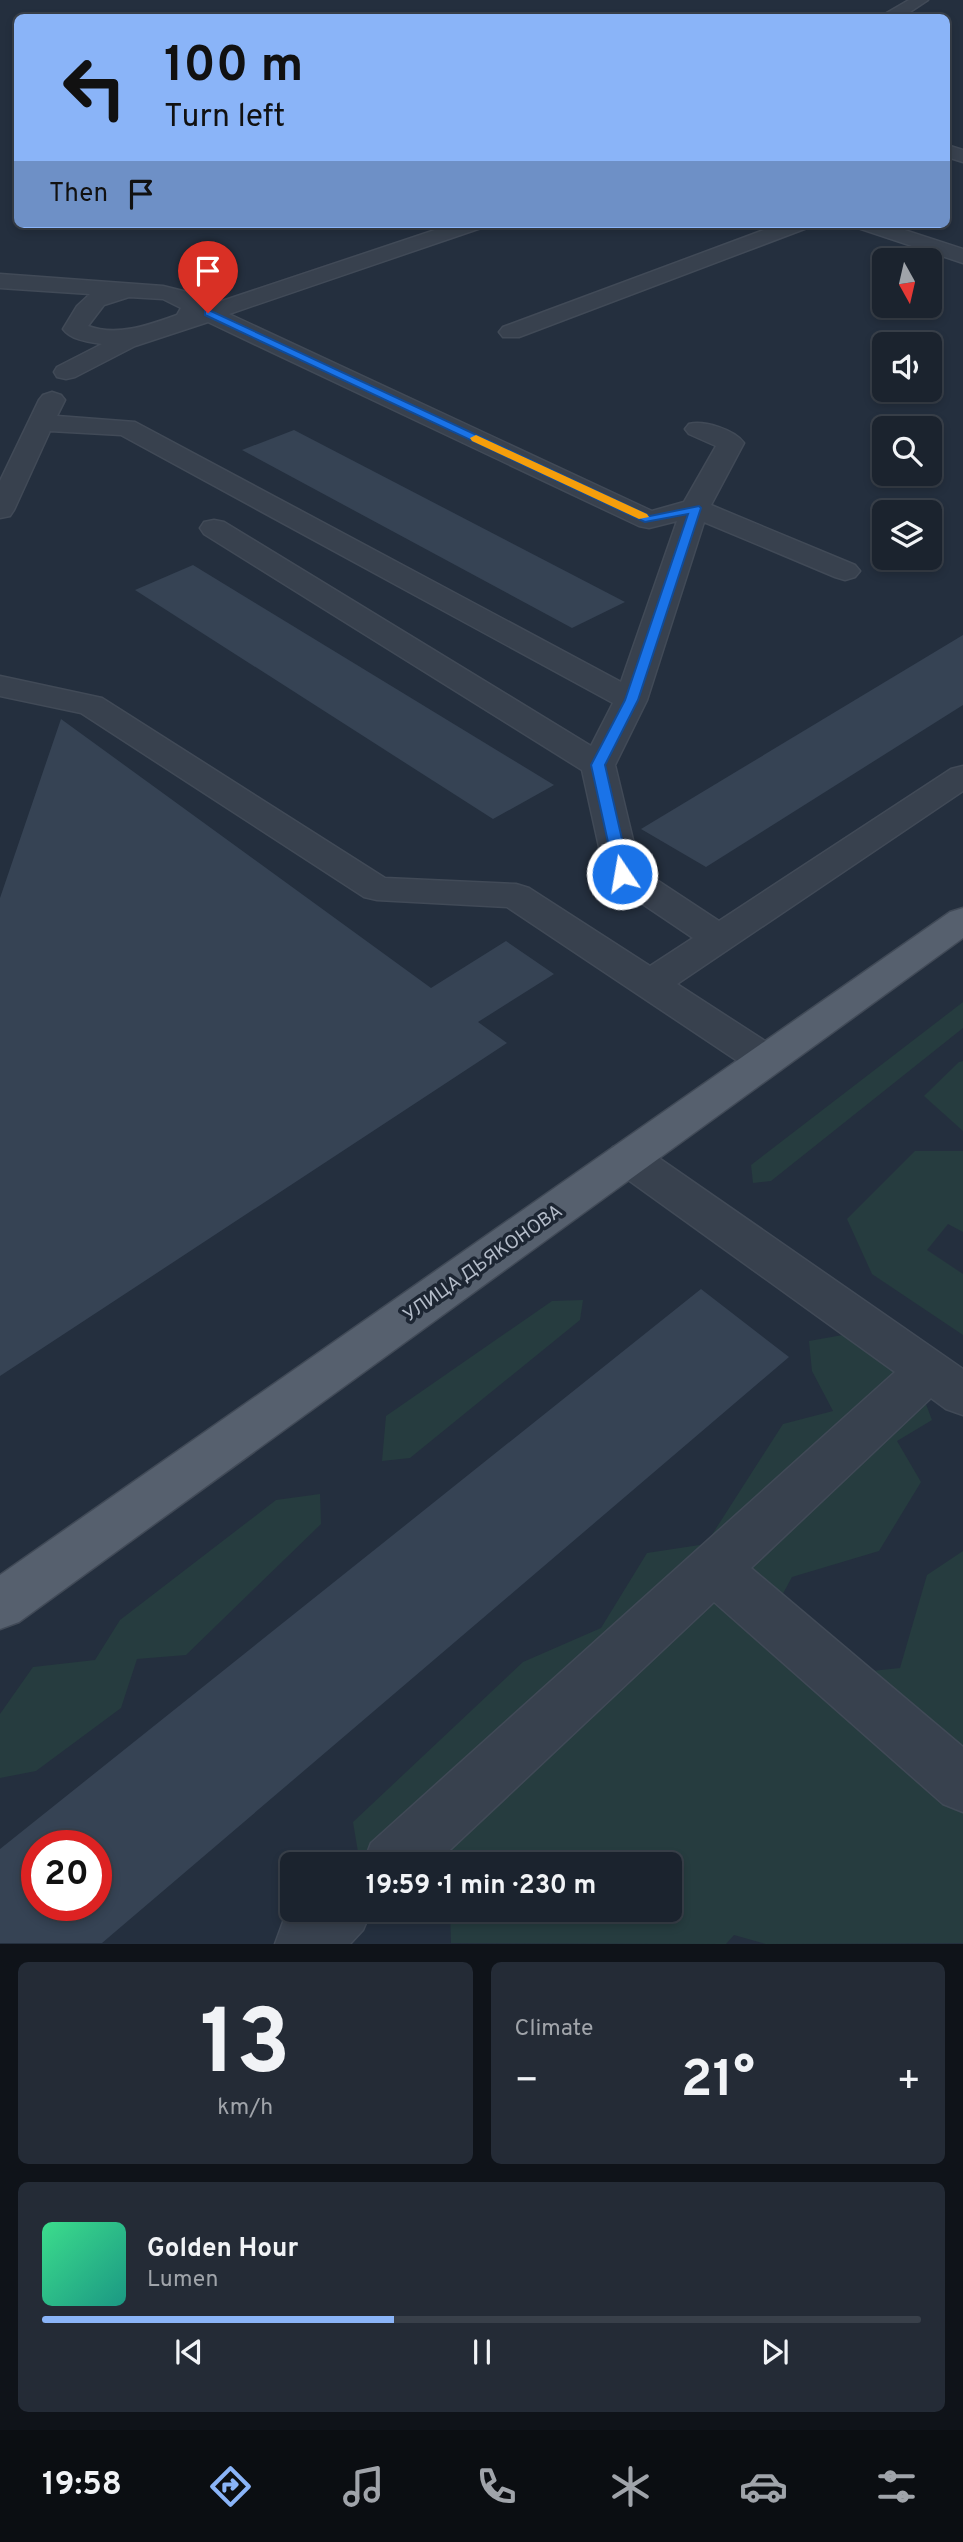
<!DOCTYPE html>
<html lang="en">
<head>
<meta charset="utf-8">
<style>
  :root { --surface:#1b232e; --page:#242b36; --text:#f1f3f6; --muted:#a0a4aa; --line:#39404a; --accent:#8ab4f8 }
  body { margin:0; font-family:Overpass,sans-serif; background:var(--page); color:var(--text); height:100vh; display:flex; flex-direction:column; font-size:26px; white-space:nowrap }
  * { box-sizing:border-box; margin:0 }
  p { font-size:23px; color:var(--muted) }
  .icon { flex:none; width:38px; height:38px; fill:none; stroke:currentColor; stroke-width:2; stroke-linecap:round; stroke-linejoin:round }
  .map { position:relative; height:1944px; overflow:hidden }
  .drawer { display:flex; flex-direction:column; gap:18px; padding:18px; background:#0f1319; flex:1 }
  .drawer>* { flex:none }
  .top-card { position:absolute; left:14px; top:14px; width:936px; height:214px; border-radius:10px; box-shadow:0 4px 10px #0003,0 0 0 2px var(--line); background:#8ab4f8; color:#111; overflow:hidden }
  .needle { width:46px; rotate:172deg }
  .tools { position:absolute; left:872px; top:248px; display:grid; gap:14px }
  .tools a { display:grid; place-items:center; width:70px; height:70px; border-radius:10px; background:var(--surface); box-shadow:0 4px 10px #0003,0 0 0 2px var(--line); font-size:35px }
  .speed { position:absolute; left:21px; top:1830px; display:flex; gap:14px; font-size:35px; font-weight:700; text-align:center }
  .speed>* { display:grid; place-content:center; width:91px; height:91px; border-radius:50%; background:var(--surface); box-shadow:0 4px 10px #0003,0 0 0 2px var(--line); line-height:1 }
  .speed .limit { border:10px solid #d22; background:#fff; color:#111 }
  .pin { position:absolute; display:grid; place-items:center; width:60px; height:60px; color:#fff; margin:-72px -30px; border-radius:50% 50% 50% 0; rotate:-45deg; box-shadow:0 0 7px #0007 }
  .pin .icon { rotate:45deg }
  .me { position:absolute; width:77px; margin:-38px; rotate:348deg; stroke-linejoin:round; filter:drop-shadow(0 0 5px #0008) }
  .turn { display:flex; align-items:center; gap:24px; height:147px; padding:0 35px; font-size:32px }
  .turn .icon { width:91px; height:91px; stroke-width:2.5 }
  .turn b { display:block; font-size:49px; line-height:60px }
  .then { display:flex; align-items:center; height:66px; padding:0 35px; background:#0003; gap:14px; font-size:26px }
  .big { font-size:52px; font-weight:700; line-height:1.1 }
  .drawer .widget { flex:1; display:flex; flex-direction:column; justify-content:center; gap:10px; min-width:0; padding:0 24px; border-radius:10px; background:var(--page) }
  .drawer .dial { align-items:center; gap:0 }
  .dial b { font-size:91px; line-height:1 }
  .song { display:flex; align-items:center; gap:21px }
  .cover { width:84px; height:84px; border-radius:10px; background:linear-gradient(135deg,hsl(150 70% 55%),hsl(170 70% 35%)) }
  .played { height:7px; border-radius:4px; background:linear-gradient(90deg,var(--accent) 40%,var(--line) 40%) }
  .keys { display:flex; justify-content:space-around; direction:ltr }
  .heat { display:flex; justify-content:space-between; align-items:center; font-size:38px; direction:ltr }
  .drawer .tiles { flex:1; display:grid; gap:18px; grid-template-columns:1fr 1fr }
  .widget:last-child { grid-column:span 2 }
  .trip { position:absolute; left:280px; top:1852px; width:402px; height:70px; border-radius:10px; background:var(--surface); box-shadow:0 4px 10px #0003,0 0 0 2px var(--line); font-weight:700; line-height:70px; text-align:center }
  .tab-bar { display:flex; height:112px; justify-content:space-around; align-items:center; background:#0b0e12; color:var(--muted) }
  .tab-bar .icon { width:49px; height:49px }
  .tab-bar .selected { color:var(--accent) }
  .tab-bar b { font-size:32px; color:var(--text) }
  .map>svg:first-child { display:block }
  .green { fill:#263c3f }
  .building { fill:#364354; fill-rule:evenodd }
  .lines { fill:none; stroke-linecap:round; stroke-linejoin:round }
  .minor-casing { stroke:#414a57; stroke-width:3 }
  .major-casing { stroke:#414a57; stroke-width:3 }
  .minor { fill:#38414e; fill-rule:evenodd }
  .major { fill:#56606e; fill-rule:evenodd }
  .route { fill:#1a73e8; stroke:#114b97; stroke-width:2 }
  .slow { fill:#f59e0b }
  .labels { text-anchor:middle; stroke-width:7; stroke-linejoin:round; paint-order:stroke }
  .street-label { font-size:19px; fill:#b4bcc9; stroke:#1d2633 }
</style>
</head>
<body>
<div class="map">
<svg width="963" height="1944" viewBox="0 0 963 1944">
  <rect width="100%" height="100%" fill="#242f3e"/>
  <!-- green -->
  <g class="green">
    <polygon points="963,1002 963,1028 771,1181 753,1183 751,1165"/>
    <polygon points="963,1061 963,1131 924,1096 959,1062"/>
    <polygon points="915,1151 963,1151 963,1232 948,1224 927,1250 963,1274 963,1335 872,1274 847,1219"/>
    <polygon points="583,1300 580,1320 410,1458 382,1461 386,1416 552,1301"/>
    <polygon points="854,1333 912,1367 932,1420 897,1441 921,1482 879,1551 792,1577 760,1636 815,1677 900,1668 927,1575 963,1551 963,1943 766,1944 734,1935 726,1944 451,1943 450,1909 670,1909 670,1864 360,1864 353,1822 523,1662 601,1628 647,1553 706,1544 783,1424 833,1411 812,1371 809,1341"/>
    <polygon points="320,1494 321,1524 186,1655 137,1659 121,1708 36,1771 0,1778 0,1714 33,1667 95,1660 120,1620 276,1500"/>
  </g>
  <!-- building -->
  <g class="building">
    <polygon points="294,430 625,602 572,628 242,450"/>
    <polygon points="193,565 554,785 493,819 135,590"/>
    <polygon points="963,635 963,705 706,867 641,829"/>
    <polygon points="61,719 431,988 506,941 554,974 478,1022 507,1043 0,1376 0,898"/>
    <path d="M701 1289 789 1357 102 1943H0V1849ZM37 1846H96V1906H37Z"/>
  </g>
  <g class="lines">
    <defs>
      <g id="minor">
        <polygon points="909,0 928,0 901,18 878,18"/>
        <polygon points="947,145 963,150 963,162 947,157"/>
        <path d="M453 224H485L481 228 229 314 652 511 684 502 716 446 689 434 685 429 689 424C704 420 735 430 744 443L711 505 855 565 860 571 855 577 845 580 835 577 704 522 647 700 615 765 640 869 719 921 951 769 963 766V791L677 984 779 1050 785 1060 779 1070 765 1074 751 1070 507 907 377 900 364 897 81 713 0 696V676L102 698 385 878 516 884 529 888 650 966 693 938 610 882 605 874 582 770 204 534 200 528 204 522 214 520 224 522 591 746 613 703 121 435 50 431 14 510 10 516 0 518V481L39 400 43 395 52 392 61 395 65 400 57 416 135 422 621 682 677 521 649 528 639 526 208 322 135 346 75 377 66 379 57 377 54 372 57 367 102 344C89 342 71 340 63 329L77 306 90 294 0 288V274L163 286 187 292 204 307ZM129 297 163 299 181 308 177 315C149 325 117 337 88 326L104 305Z"/>
        <polygon points="780,224 811,224 807,228 519,337 503,337 499,332 503,327"/>
        <polygon points="854,224 886,224 963,249 963,263 858,228"/>
        <polygon points="628,1142 643,1147 963,1369 963,1415 946,1409 931,1398 751,1568 963,1747 963,1812 943,1804 714,1602 435,1864 363,1864 371,1843 895,1372 613,1169 607,1158 613,1147"/>
        <polygon points="298,1909 372,1909 363,1930 350,1944 275,1944 283,1922"/>
      </g>
      <polygon id="major" points="963,908 963,938 19,1622 0,1629 0,1575 950,912"/>
    </defs>
    <!-- minor casing -->
    <use href="#minor" class="minor-casing"/>
    <!-- major casing -->
    <use href="#major" class="major-casing"/>
    <!-- minor -->
    <use href="#minor" class="minor"/>
    <!-- major -->
    <use href="#major" class="major"/>
  </g>
  <!-- route -->
  <polygon class="route" points="205,311 211,311 650,516 699,506 701,508 638,700 605,765 630,874 628,878 617,878 615,874 591,765 625,700 688,514 645,522 205,315"/>
  <!-- slow -->
  <polygon class="slow" points="476,435 647,514 649,517 639,519 472,441 470,438"/>
  <g class="labels">
    <!-- street labels -->
    <g class="street-label">
      <text transform="translate(482 1262) rotate(-35)" y="7">УЛИЦА ДЬЯКОНОВА</text>
    </g>
  </g>
</svg>
<div class="tools">
<a><svg class="needle" viewBox="-14 -14 28 28"><path d="M0-13l5 13h-10z" fill="#e53935"/><path d="M0 13l5-13h-10z" fill="#a0a4aa"/></svg></a>
<a><svg class="icon" aria-label="sound" viewBox="0 0 24 24"><path d="M4 9h4l5-4v14l-5-4H4zM17 9q2 3 0 6"/></svg></a>
<a><svg class="icon" aria-label="search" viewBox="0 0 24 24"><circle cx="10" cy="10" r="6"/><path d="M15 15l6 6"/></svg></a>
<a><svg class="icon" aria-label="layers" viewBox="0 0 24 24"><path d="M12 4l9 5-9 5-9-5zM3 14l9 5 9-5"/></svg></a>
</div>
<div class="speed"><div class="limit">20</div></div>
<div class="pin" style="left:208px;top:313px;background:#d93025"><svg class="icon" aria-label="arrive" viewBox="0 0 24 24"><path d="M6 21V4h12l-3 4 3 4H6"/></svg></div>
<svg class="me" style="left:622px;top:874px" viewBox="-20 -20 40 40"><circle r="17" fill="#1a73e8" stroke="#fff" stroke-width="3"/><path d="M0-11L8 9 0 5-8 9z" fill="#fff"/></svg>
<div class="trip">19:59 · 1 min · 230 m</div>
<div class="top-card">
<div class="turn"><svg class="icon" aria-label="left" viewBox="0 0 24 24"><path d="M17 20v-9H6M10 6l-5 5 5 5"/></svg><div><b>100 m</b>Turn left</div></div>
<div class="then">Then<svg class="icon" aria-label="arrive" viewBox="0 0 24 24"><path d="M6 21V4h12l-3 4 3 4H6"/></svg></div>
</div>
</div>
<section class="drawer">
<div class="tiles">
<div class="widget dial"><b>13</b><p>km/h</p></div>
<div class="widget"><p>Climate</p>
<div class="heat"><a>−</a><b class="big">21°</b><a>+</a></div>
</div>
<div class="widget">
<div class="song"><i class="cover"></i><div><b>Golden Hour</b><p>Lumen</p></div></div>
<div class="played"></div>
<div class="keys"><svg class="icon" aria-label="previous" viewBox="0 0 24 24"><path d="M18 5L8 12l10 7zM5 5v14"/></svg><svg class="icon" aria-label="pause" viewBox="0 0 24 24"><path d="M8 5v14M16 5v14"/></svg><svg class="icon" aria-label="next" viewBox="0 0 24 24"><path d="M6 5l10 7-10 7zM19 5v14"/></svg></div>
</div>
</div>
</section>
<nav class="tab-bar">
<b>19:58</b>
<svg class="icon selected" aria-label="directions" viewBox="0 0 24 24"><path d="M12 3l9 9-9 9-9-9zM9 14v-3h6M13 9l2 2-2 2"/></svg>
<svg class="icon" aria-label="music" viewBox="0 0 24 24"><path d="M9 18V5l10-2v13"/><circle cx="6" cy="18" r="3"/><circle cx="16" cy="16" r="3"/></svg>
<svg class="icon" aria-label="phone" viewBox="0 0 24 24"><path d="M5 4h4l2 5-3 2q2 4 5 5l2-3 5 2v4C11 20 4 13 5 4z"/></svg>
<svg class="icon" aria-label="climate" viewBox="0 0 24 24"><path d="M12 3v18M4 7l16 10M4 17L20 7"/></svg>
<svg class="icon" aria-label="car" viewBox="0 0 24 24"><path d="M5 17H2v-5l4-1 3-4h7l3 4 3 1v5h-3M9 17h6M6 11h13"/><circle cx="7" cy="17" r="2"/><circle cx="17" cy="17" r="2"/></svg>
<svg class="icon" aria-label="filters" viewBox="0 0 24 24"><path d="M4 7h16M4 17h16"/><circle cx="9" cy="7" r="2"/><circle cx="15" cy="17" r="2"/></svg>
</nav>
</body>
</html>
